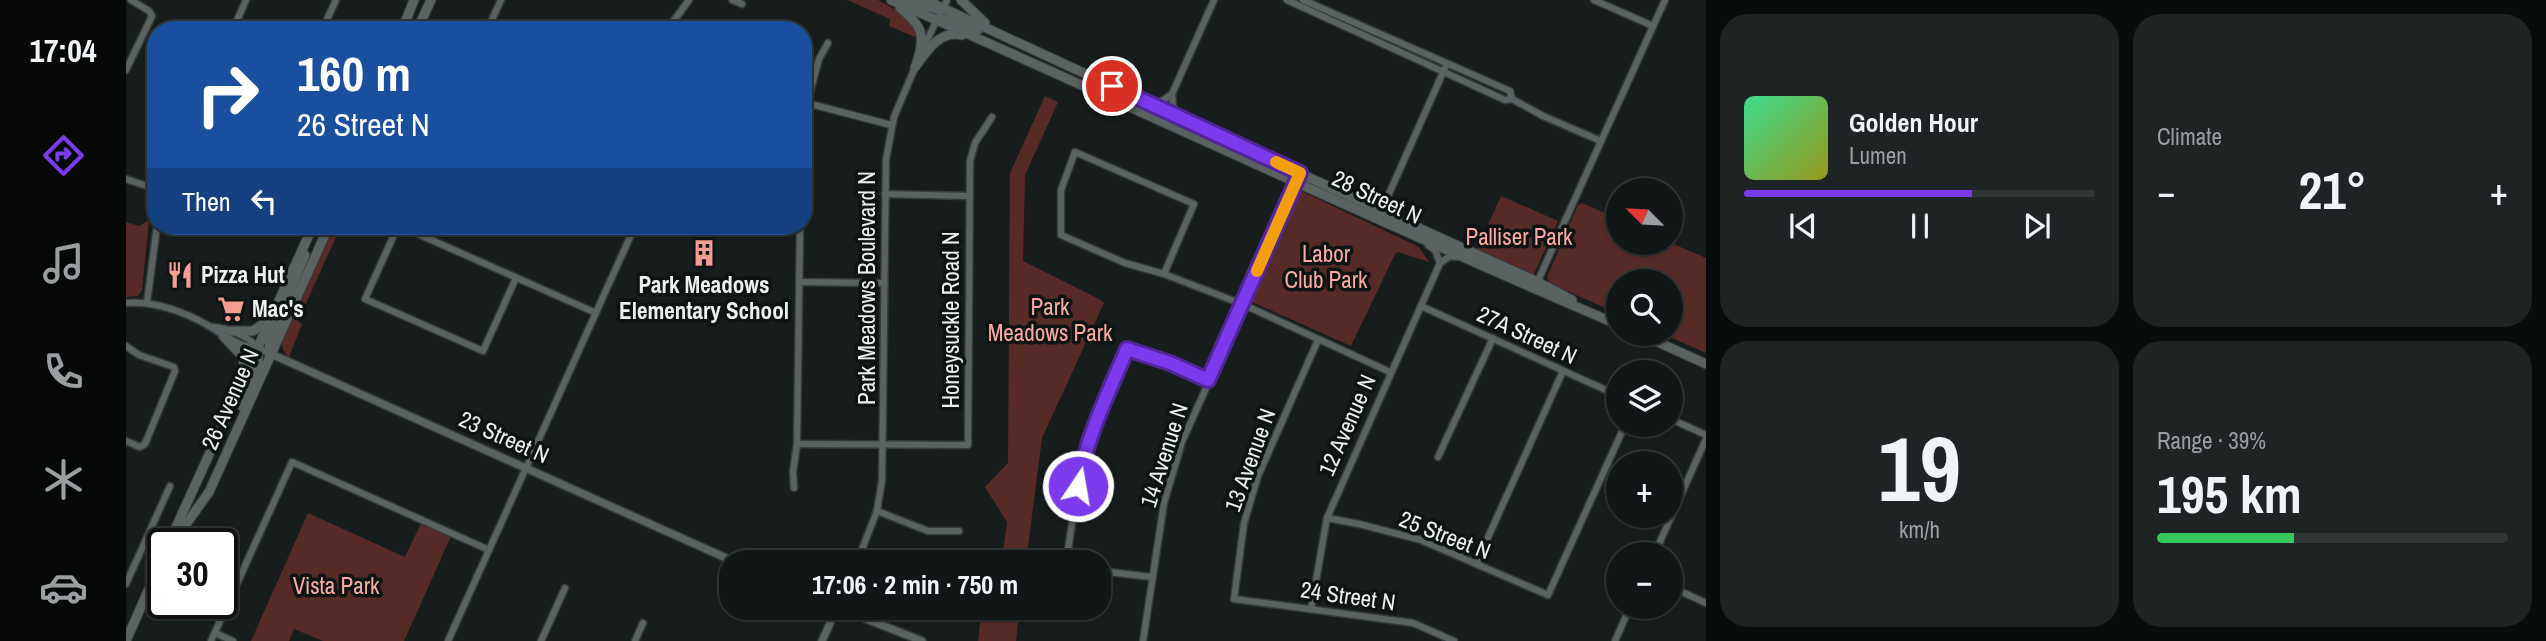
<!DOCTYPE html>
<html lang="en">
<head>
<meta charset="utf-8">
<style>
  :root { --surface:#111616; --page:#1e2323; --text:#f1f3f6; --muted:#9c9fa1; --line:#303535; --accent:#7c3aed }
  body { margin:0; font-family:"Archivo Narrow",sans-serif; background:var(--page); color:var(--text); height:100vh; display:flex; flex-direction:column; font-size:26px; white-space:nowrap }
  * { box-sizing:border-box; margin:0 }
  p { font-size:23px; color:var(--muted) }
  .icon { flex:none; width:38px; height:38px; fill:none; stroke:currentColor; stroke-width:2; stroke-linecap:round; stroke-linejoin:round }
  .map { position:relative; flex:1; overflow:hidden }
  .sheet { display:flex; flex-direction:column; gap:14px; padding:14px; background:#090c0c; width:840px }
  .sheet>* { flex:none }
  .hud { position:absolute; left:21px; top:21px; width:665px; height:214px; border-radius:28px; box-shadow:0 2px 5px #0004,0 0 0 2px var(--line); background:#1a4fa0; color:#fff; overflow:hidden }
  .needle { width:46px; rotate:294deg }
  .tools { position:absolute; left:1480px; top:178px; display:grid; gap:14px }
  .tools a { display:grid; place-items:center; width:77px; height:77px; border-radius:50%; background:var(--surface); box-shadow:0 2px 5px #0004,0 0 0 2px var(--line); font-size:35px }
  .speed { position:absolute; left:21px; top:528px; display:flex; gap:14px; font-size:35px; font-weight:700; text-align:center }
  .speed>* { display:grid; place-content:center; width:91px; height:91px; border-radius:50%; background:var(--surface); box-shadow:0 2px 5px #0004,0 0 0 2px var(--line); line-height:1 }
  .speed .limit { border:4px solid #111; border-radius:10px; background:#fff; color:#111 }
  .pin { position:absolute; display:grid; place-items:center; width:60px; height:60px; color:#fff; margin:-30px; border:4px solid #fff; border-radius:50%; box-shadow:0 2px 7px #0007 }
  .me { position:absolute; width:77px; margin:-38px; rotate:12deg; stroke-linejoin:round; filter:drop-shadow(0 0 5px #0008) }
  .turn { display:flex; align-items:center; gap:24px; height:147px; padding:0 35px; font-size:32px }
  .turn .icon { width:91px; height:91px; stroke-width:2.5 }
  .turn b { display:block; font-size:49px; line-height:60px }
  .then { display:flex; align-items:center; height:66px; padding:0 35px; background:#0003; gap:14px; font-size:26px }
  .big { font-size:52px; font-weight:700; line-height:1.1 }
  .sheet .widget { flex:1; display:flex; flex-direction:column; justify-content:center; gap:10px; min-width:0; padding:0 24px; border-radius:28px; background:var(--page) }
  .sheet .dial { align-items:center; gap:0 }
  .dial b { font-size:91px; line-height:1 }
  .song { display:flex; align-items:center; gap:21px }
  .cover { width:84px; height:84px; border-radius:10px; background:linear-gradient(135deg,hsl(150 70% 55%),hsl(60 70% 35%)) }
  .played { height:7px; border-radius:4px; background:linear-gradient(90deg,var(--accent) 65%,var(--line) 65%) }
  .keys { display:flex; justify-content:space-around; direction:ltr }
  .heat { display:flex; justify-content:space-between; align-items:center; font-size:38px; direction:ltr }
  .charge { height:10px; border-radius:5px; background:linear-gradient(90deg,#34c759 39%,var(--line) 0) }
  .sheet .tiles { flex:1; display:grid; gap:14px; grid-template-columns:repeat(2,1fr) }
  .trip { position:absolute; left:593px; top:550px; width:392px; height:70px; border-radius:28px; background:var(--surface); box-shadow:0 2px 5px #0004,0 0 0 2px var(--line); font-weight:700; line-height:70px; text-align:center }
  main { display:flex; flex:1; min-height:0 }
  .dock { display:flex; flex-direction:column; width:126px; justify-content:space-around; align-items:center; background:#070909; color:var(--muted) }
  .dock .icon { width:49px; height:49px }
  .dock .current { color:var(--accent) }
  .dock b { font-size:32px; color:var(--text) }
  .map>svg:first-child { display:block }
  .green { fill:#562b27 }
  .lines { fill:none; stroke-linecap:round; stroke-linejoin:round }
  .minor-casing { stroke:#363a3a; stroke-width:9 }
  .tertiary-casing { stroke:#363a3a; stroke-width:10 }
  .secondary-casing { stroke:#363a3a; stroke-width:11 }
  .minor { stroke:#5a6262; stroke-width:6 }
  .tertiary { stroke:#5a6262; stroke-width:7 }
  .secondary { stroke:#5a6262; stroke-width:9 }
  .route-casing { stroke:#51269a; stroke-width:18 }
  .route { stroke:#7c3aed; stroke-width:12 }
  .slow { stroke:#f59e0b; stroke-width:12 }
  .labels { text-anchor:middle; stroke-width:7; stroke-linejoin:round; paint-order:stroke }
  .street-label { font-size:23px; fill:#ebf0f0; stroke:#0e1414 }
  .park-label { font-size:23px; fill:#fcaaa1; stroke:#0e1414 }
  .poi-label { font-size:23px; font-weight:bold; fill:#ebf0f0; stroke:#0e1414; text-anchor:start }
</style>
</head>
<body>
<main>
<nav class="dock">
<b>17:04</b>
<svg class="icon current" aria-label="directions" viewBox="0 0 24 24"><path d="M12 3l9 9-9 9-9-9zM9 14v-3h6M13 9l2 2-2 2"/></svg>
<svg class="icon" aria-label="music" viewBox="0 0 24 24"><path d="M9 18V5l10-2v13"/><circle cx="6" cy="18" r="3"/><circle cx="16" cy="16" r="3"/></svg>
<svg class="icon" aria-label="phone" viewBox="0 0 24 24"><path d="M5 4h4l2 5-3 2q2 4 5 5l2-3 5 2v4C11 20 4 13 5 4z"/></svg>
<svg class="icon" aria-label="climate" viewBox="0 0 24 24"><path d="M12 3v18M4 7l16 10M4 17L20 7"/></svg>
<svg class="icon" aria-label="car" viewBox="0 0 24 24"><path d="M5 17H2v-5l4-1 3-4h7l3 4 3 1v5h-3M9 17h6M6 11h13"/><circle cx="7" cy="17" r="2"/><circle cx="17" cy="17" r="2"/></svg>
</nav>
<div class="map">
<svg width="1580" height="641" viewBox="0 0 1580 641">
  <rect width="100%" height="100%" fill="#171d1d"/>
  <!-- green -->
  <g class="green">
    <polygon points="721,0 752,0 773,12 787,23 791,38 763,26 764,19"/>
    <polygon points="919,96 932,102 899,175 897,261 973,299 978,303 916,438 900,562 871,562 877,551 881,522 859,487 882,463 884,173"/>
    <polygon points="1173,190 1293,247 1303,262 1272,252 1269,254 1225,346 1124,301"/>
    <polygon points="1375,196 1432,221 1408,274 1404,275 1350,251"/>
    <polygon points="1456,203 1493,219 1493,243 1545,243 1580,258 1580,353 1537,334 1545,334 1545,282 1493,282 1493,314 1423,283 1421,277 1452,205"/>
    <polygon points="23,220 16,290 12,296 0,297 0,222 13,226"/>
    <path d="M205 226H215L172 321 176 324 163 357C155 351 156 345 157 336Z"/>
    <polygon points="182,513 279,557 296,521 326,534 278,641 197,641 168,629 163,641 125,641"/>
    <polygon points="856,607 894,607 890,641 852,641"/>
  </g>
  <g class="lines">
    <defs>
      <g id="minor">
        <polyline points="606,0 616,4"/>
        <polyline points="1161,0 1379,100 1386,99 1417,116 1475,141"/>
        <polyline points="1177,0 1384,91 1386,99"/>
        <polyline points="1468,0 1527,26"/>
        <polyline points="455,29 457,30"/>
        <polyline points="107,30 120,0"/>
        <polyline points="196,30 210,0"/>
        <polyline points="361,30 375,0"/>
        <polyline points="541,30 563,0"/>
        <polyline points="797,48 821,0"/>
        <polyline points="0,70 26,16 23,11 5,0"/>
        <polyline points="1046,94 1048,117"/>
        <polyline points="677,102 765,125"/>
        <polyline points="681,103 693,59 702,43"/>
        <polyline points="1029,106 1046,94 1088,0"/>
        <polyline points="0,179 30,189"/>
        <polyline points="759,194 843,196"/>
        <polyline points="1244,206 1262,196"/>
        <polyline points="1266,216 1262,196 1319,68"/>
        <polyline points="272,226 239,299 357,351 390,278"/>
        <polyline points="274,226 470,313"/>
        <polyline points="1302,245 1309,250 1314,263"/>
        <polyline points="1038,274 1068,204 949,152 935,190 935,235 999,263 1038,274 1116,304 1264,372"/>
        <polyline points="674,282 758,283"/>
        <polyline points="1410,285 1539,0"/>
        <path d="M0 303C30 301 57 311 83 326 98 335 113 347 132 348"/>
        <polyline points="21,303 31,226"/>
        <polyline points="1295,306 1493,396"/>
        <path d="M87 327C102 328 122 336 132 348"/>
        <polyline points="1192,340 1132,476 1118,523 1108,599 1287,623 1328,641"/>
        <polyline points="0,346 13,355 48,367 49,371 19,444 14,447 0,441"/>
        <polyline points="1545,419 1580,435"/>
        <polyline points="671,444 842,445 844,161 849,143 866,117"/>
        <polyline points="1312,457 1367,338"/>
        <polyline points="668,488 667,472 671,444 674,226"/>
        <polyline points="751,511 802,531 833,531"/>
        <polyline points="1201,518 1233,524 1295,540 1422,595 1499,425"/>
        <polyline points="1528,555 1580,439"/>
        <polyline points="731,562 751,511 756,480 760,160 768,117 790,65"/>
        <polyline points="940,562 956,461 972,416 1001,349 1043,363 1082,380"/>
        <polyline points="1350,564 1437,371"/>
        <polyline points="973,571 1026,577"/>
        <polyline points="0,584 44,486"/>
        <polyline points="1545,587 1580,603"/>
        <polyline points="1185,609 1201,518 1314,263 1324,256 1330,257"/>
        <polyline points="89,633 107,641"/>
        <polyline points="85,641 166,462 363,550"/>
        <polyline points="322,641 509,226"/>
        <polyline points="415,641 439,588"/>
        <polyline points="509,641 517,623"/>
        <polyline points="1017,641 1038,503 1056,442 1172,182"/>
        <polyline points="1489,641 1504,607"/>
      </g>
      <g id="tertiary">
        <polyline points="132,348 609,562"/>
        <polyline points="710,607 796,641"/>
        <polyline points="696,641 711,608"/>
      </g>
      <g id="secondary">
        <path d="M765 0C1009 107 1248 221 1493 325"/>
        <polyline points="781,0 810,9"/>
        <path d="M799 0C1003 93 1206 190 1412 282L1446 300"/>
        <polyline points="835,0 859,23"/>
        <path d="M774 8C796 25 800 35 791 62"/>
        <polyline points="819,19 852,30"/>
        <polyline points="276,30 288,0"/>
        <polyline points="291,30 305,0"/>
        <path d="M789 67C801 51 813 30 836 35"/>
        <polyline points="105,331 127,331 144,319"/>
        <polyline points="1514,334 1580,364"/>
        <polyline points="97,336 117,357 119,371"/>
        <polyline points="145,354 143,342 179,255"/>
        <polyline points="116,406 132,364 132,350"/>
        <polyline points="46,536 187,226"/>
        <polyline points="46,544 83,492 203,226"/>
        <polyline points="0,641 37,557"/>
      </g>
    </defs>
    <!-- minor casing -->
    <use href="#minor" class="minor-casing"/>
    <!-- tertiary casing -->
    <use href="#tertiary" class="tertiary-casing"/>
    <!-- secondary casing -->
    <use href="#secondary" class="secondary-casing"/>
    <!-- minor -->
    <use href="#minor" class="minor"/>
    <!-- tertiary -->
    <use href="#tertiary" class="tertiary"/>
    <!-- secondary -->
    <use href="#secondary" class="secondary"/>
  </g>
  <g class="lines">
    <defs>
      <path id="route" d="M952 486C960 437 982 394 1001 349L1044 363 1082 380 1174 173 986 86"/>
    </defs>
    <!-- route casing -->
    <use href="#route" class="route-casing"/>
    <!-- route -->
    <use href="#route" class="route"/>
    <!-- slow -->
    <polyline class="slow" points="1131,271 1174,173 1150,162"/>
  </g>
  <!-- icons -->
  <defs>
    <symbol id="building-bare" viewBox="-9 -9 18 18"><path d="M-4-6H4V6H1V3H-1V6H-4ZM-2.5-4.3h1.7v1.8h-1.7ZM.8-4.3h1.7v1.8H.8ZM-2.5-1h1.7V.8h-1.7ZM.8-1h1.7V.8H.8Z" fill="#f59c93" stroke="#0e1414" stroke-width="2.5" paint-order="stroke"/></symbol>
    <symbol id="restaurant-bare" viewBox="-9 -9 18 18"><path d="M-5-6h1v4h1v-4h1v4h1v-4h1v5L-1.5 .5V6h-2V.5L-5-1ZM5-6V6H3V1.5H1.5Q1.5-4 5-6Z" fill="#f59c93" stroke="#0e1414" stroke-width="2.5" paint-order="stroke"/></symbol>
    <symbol id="supermarket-bare" viewBox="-9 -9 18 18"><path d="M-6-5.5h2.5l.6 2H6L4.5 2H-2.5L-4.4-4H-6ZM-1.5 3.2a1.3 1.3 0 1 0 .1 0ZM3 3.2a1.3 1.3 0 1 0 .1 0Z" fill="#f59c93" stroke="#0e1414" stroke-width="2.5" paint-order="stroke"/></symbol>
  </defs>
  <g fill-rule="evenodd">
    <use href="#building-bare" x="559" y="234" width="38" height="38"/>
    <use href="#restaurant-bare" x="35" y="256" width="38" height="38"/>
    <use href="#supermarket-bare" x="86" y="290" width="38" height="38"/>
  </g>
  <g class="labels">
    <!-- street labels -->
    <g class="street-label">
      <text transform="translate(1251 197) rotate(25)" y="8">28 Street N</text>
      <text transform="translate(741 288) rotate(-90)" y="8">Park Meadows Boulevard N</text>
      <text transform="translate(825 320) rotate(-90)" y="8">Honeysuckle Road N</text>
      <text transform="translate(1401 335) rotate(25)" y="8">27A Street N</text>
      <text transform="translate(104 399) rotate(-66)" y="8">26 Avenue N</text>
      <text transform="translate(1221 425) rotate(-66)" y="8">12 Avenue N</text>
      <text transform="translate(378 437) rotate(24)" y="8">23 Street N</text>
      <text transform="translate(1038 455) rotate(-72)" y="8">14 Avenue N</text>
      <text transform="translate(1124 460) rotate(-70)" y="8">13 Avenue N</text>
      <text transform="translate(1319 535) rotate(21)" y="8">25 Street N</text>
      <text transform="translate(1222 596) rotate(8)" y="8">24 Street N</text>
    </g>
    <!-- park labels -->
    <g class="park-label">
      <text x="1393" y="245">Palliser Park</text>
      <text x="1200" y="262">Labor<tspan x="1200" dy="26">Club Park</tspan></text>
      <text x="924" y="315">Park<tspan x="924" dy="26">Meadows Park</tspan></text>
      <text x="210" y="594">Vista Park</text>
    </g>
    <!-- poi labels -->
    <g class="poi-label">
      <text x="75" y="283">Pizza Hut</text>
      <text x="578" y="293" text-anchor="middle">Park Meadows<tspan x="578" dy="26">Elementary School</tspan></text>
      <text x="126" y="317">Mac's</text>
    </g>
  </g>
</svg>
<div class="tools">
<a><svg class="needle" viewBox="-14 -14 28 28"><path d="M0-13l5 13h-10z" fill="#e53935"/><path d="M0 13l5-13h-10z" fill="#9c9fa1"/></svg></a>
<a><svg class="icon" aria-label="search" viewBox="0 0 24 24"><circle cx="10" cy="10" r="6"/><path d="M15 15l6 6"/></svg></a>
<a><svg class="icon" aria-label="layers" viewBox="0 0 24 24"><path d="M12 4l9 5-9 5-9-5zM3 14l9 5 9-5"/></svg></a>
<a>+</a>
<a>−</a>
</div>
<div class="speed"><div class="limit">30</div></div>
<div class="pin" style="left:986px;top:86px;background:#d93025"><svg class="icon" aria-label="arrive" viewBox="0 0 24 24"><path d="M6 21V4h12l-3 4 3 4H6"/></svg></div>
<svg class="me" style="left:952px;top:486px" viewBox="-20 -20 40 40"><circle r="17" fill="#7c3aed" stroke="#fff" stroke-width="3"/><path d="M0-11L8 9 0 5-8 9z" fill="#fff"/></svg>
<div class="trip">17:06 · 2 min · 750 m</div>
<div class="hud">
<div class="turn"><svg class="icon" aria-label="right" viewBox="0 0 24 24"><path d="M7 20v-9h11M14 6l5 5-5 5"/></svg><div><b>160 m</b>26 Street N</div></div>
<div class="then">Then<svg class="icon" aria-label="left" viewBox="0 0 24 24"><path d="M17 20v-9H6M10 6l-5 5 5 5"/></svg></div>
</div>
</div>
<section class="sheet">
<div class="tiles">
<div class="widget">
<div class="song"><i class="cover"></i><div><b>Golden Hour</b><p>Lumen</p></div></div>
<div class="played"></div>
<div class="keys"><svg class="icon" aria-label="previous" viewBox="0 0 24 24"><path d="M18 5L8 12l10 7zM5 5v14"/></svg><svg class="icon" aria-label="pause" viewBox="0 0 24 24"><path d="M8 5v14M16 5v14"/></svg><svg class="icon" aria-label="next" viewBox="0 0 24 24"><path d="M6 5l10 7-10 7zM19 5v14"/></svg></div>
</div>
<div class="widget"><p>Climate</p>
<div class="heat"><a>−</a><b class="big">21°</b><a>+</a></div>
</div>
<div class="widget dial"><b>19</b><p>km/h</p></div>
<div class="widget"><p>Range · 39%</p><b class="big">195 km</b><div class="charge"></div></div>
</div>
</section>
</main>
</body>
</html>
